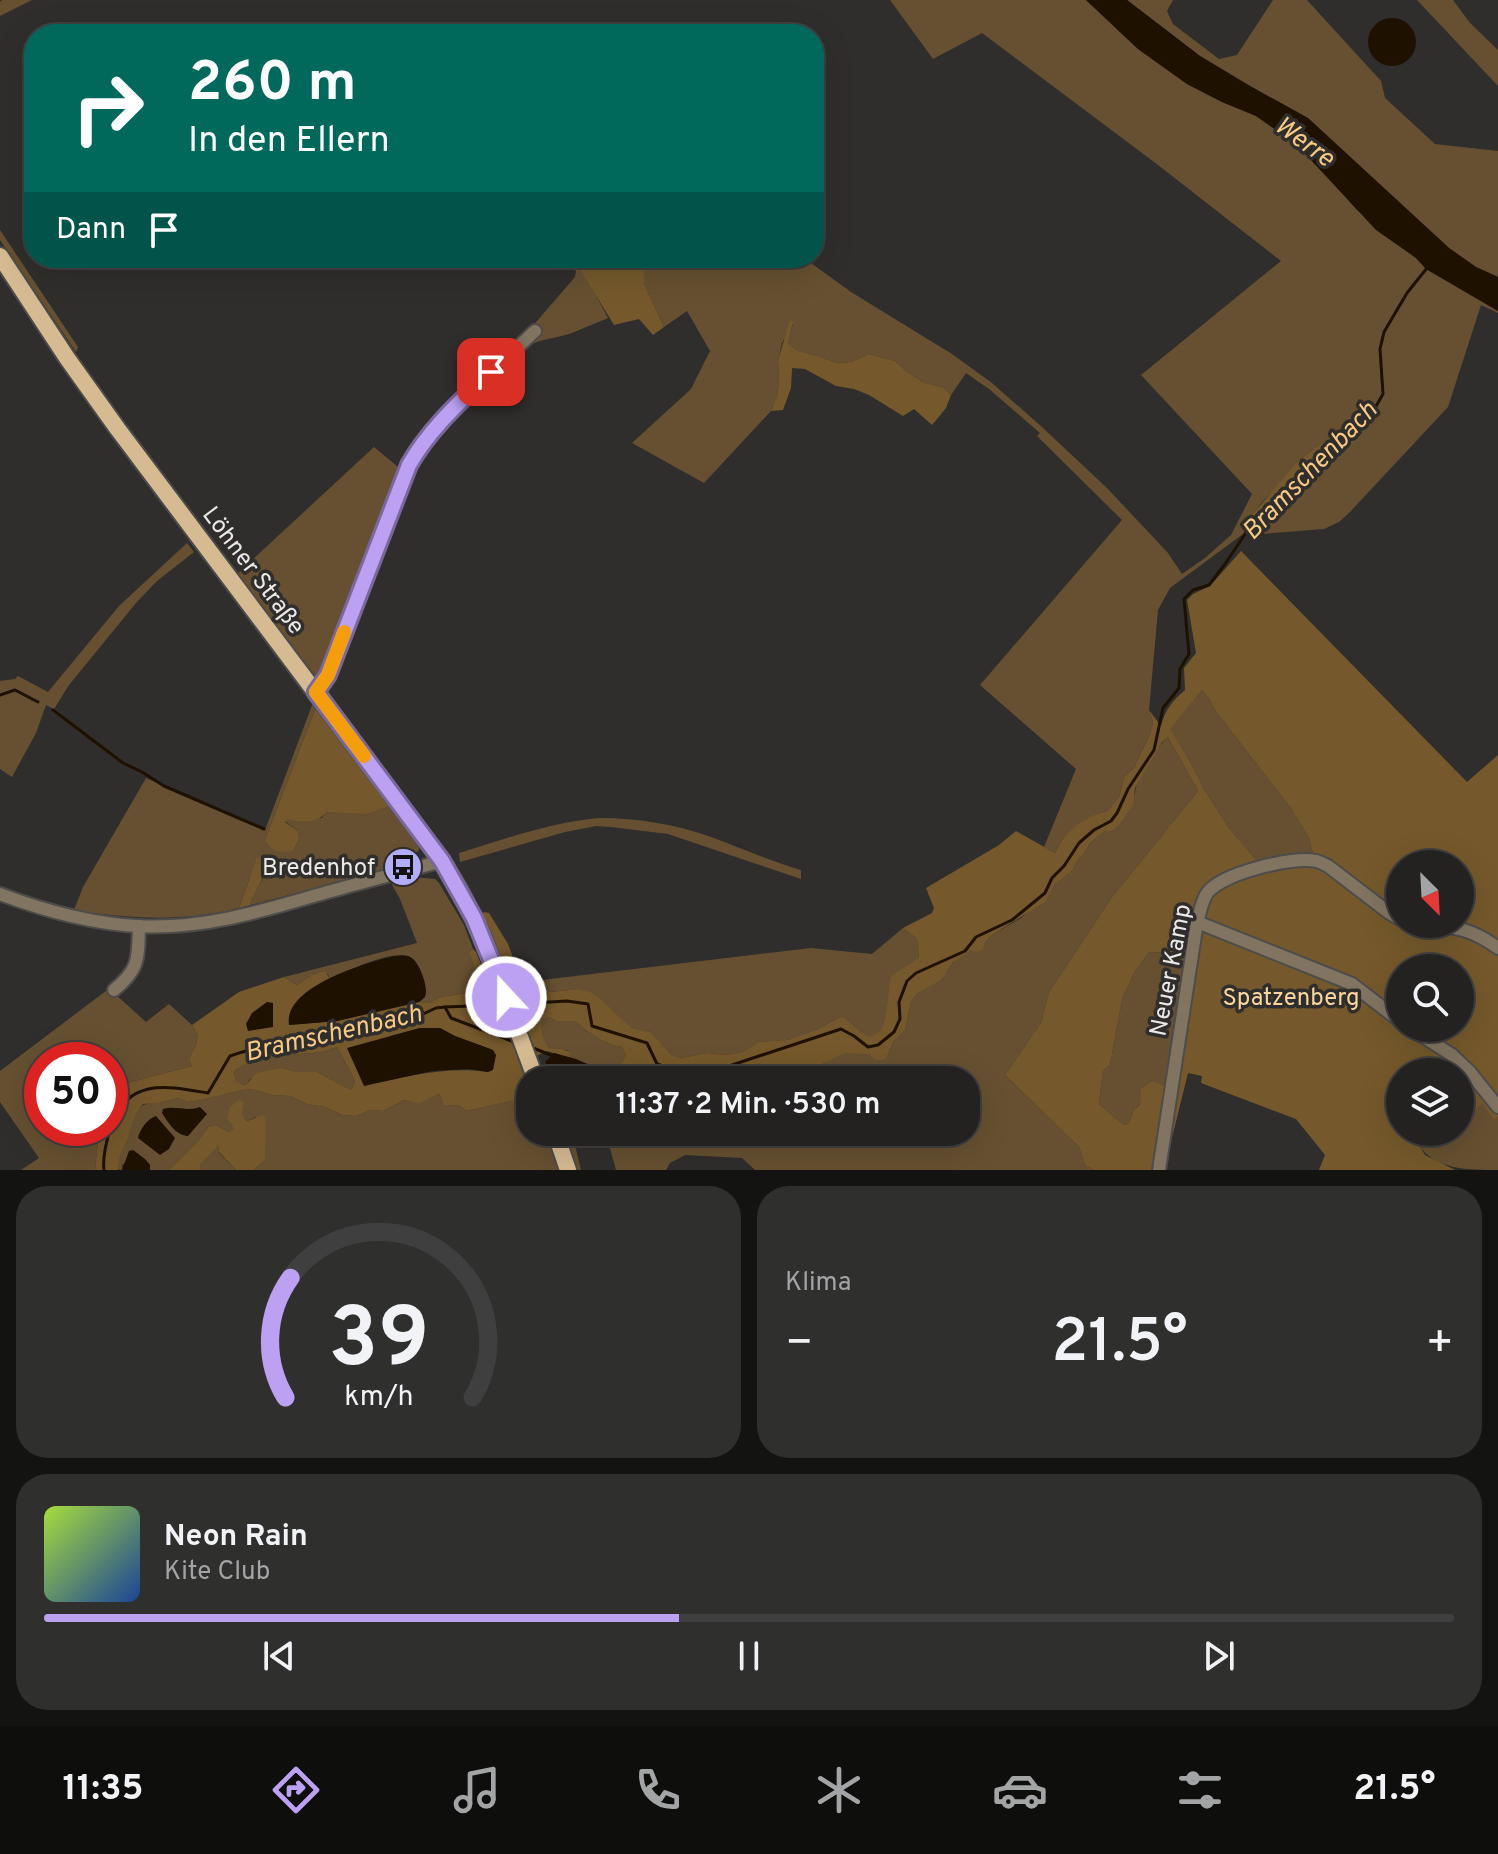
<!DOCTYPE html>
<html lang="de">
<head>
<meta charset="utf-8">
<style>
  :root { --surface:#232221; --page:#2f2f2e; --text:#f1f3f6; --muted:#a3a4a5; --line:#403f3f; --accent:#bca0f2 }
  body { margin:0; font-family:Overpass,sans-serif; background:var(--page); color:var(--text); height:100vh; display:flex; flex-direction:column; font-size:30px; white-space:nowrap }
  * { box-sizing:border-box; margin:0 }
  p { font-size:26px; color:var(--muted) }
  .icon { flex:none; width:44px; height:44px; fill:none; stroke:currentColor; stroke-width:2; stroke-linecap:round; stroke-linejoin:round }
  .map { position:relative; height:1170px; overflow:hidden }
  .drawer { display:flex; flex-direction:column; gap:16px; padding:16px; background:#131312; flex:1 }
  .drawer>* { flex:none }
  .top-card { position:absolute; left:24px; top:24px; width:800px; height:244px; border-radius:32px; box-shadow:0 8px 32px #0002,0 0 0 2px var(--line); background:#00695c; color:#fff; overflow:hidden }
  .needle { width:52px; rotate:156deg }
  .buttons { position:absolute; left:1386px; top:850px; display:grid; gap:16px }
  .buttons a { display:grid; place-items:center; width:88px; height:88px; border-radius:50%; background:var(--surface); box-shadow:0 8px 32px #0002,0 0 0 2px var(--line); font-size:40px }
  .speed { position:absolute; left:24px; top:1042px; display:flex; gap:16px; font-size:40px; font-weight:700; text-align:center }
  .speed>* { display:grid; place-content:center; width:104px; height:104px; border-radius:50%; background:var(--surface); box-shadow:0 8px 32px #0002,0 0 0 2px var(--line); line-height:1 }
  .speed .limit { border:12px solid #d22; background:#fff; color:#111 }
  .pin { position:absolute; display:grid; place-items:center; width:68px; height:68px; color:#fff; margin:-34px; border-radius:16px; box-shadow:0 4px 12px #0006 }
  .me { position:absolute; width:88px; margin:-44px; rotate:339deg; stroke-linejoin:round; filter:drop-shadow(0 0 6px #0008) }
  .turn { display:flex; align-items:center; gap:28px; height:168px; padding:0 32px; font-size:36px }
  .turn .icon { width:104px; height:104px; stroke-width:2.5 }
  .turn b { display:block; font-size:56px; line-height:68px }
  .then { display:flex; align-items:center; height:76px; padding:0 32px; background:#0003; gap:16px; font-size:30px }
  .big { font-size:60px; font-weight:600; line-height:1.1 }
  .drawer .card { flex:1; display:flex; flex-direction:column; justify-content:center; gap:12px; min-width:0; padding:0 28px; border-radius:32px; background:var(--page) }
  .drawer .dial { align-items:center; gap:0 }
  .dial svg { height:208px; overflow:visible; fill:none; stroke:var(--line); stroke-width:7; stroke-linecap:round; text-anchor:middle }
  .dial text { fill:var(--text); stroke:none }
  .song { display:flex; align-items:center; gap:24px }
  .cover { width:96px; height:96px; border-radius:12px; background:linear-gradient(135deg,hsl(80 70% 55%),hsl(220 70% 35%)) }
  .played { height:8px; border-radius:4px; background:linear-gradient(90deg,var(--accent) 45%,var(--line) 45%) }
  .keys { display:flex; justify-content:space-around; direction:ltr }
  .heat { display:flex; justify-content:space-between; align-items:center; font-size:44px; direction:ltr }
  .drawer .tiles { flex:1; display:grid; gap:16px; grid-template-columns:1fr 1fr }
  .card:last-child { grid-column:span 2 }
  .trip { position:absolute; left:516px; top:1066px; width:464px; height:80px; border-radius:32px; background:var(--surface); box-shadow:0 8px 32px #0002,0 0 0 2px var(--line); font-weight:600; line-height:80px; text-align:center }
  .menu { display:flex; height:128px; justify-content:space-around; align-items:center; background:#0e0e0d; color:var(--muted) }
  .menu .icon { width:56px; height:56px }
  .menu .selected { color:var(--accent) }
  .menu b { font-size:36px; color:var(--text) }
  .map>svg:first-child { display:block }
  .green { fill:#665031; fill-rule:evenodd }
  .forest { fill:#75592c; fill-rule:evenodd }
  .water { fill:#1f1100 }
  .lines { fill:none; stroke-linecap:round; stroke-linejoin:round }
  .stream { stroke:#1f1100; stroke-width:3 }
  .minor-casing { stroke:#4d4c4a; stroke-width:16 }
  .major-casing { stroke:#4d4c4a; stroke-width:20 }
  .minor { stroke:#817461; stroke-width:12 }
  .major { stroke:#d5ba92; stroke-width:16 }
  .route-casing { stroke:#7a689d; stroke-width:20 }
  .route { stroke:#bca0f2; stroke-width:14 }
  .slow { stroke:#f59e0b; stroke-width:14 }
  .labels { text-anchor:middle; stroke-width:7; stroke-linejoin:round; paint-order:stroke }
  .street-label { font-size:24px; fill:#eae9e8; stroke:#2f2e2c }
  .poi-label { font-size:24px; fill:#eae9e8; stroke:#2f2e2c; text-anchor:end }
  .park-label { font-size:24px; fill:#fad59e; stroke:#2f2e2c }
  .water-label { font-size:26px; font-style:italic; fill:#f8c983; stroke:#2f2e2c }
</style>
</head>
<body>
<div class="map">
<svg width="1498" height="1170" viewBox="0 0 1498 1170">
  <rect width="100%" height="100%" fill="#2f2e2c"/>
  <!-- green -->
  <g class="green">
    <polygon points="2,0 32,0 0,16 0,2"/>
    <path d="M890 0H1086L1138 49 1187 84 1222 102 1256 116 1296 144 1329 178 1356 209 1416 258 1426 269 1498 311V313L1481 305 1448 407 1349 513 1339 522 1324 529 1261 534 1247 531 1170 588 1158 610 1149 710 1153 722 1150 734 1134 768 1124 777 1119 797 1107 811 1096 814 1063 838 1055 853 1044 847 1076 769 980 685 1122 520 1037 436 1040 433 989 389 966 373 951 395 944 388 923 382 906 371 895 361 869 354 851 362 837 363 818 356 798 351 788 344 793 323 782 343 778 360 779 379 777 396 771 411 704 483 632 443 691 389 710 351 687 311 664 327 644 283V258H804L851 292 952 354 992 383 1042 427 1108 489 1168 553 1182 574 1205 558 1231 535 1252 494 1141 375 1281 261 1158 165 982 33 933 59ZM1356 414 1369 420 1358 434 1315 479 1257 523 1247 522 1263 501 1283 481 1298 461 1345 425Z"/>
    <polygon points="1127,0 1173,0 1167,11 1173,24 1219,59 1237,55 1273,0 1307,0 1381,81 1385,98 1435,144 1498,151 1498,277 1476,267 1449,248 1308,118 1250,86 1200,56"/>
    <polygon points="1417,0 1453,0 1470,23 1498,50 1498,86"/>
    <polygon points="0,230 78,347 76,352 0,240"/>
    <path d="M558 258H576L608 318C596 323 584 328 572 333 554 339 535 339 519 351L435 430 419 452 408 476 333 671 325 669 319 675 315 677 237 574 374 447 403 471 416 446 433 425 518 343 575 277 576 271Z"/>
    <polygon points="187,543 194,552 157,581 136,603 69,685 54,709 46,705 36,733 12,777 0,769 0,681 15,679 18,676 48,692 119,606"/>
    <polygon points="1202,690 1209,699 1217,713 1290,807 1309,838 1313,854 1309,858 1259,863 1229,828 1204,789 1193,767 1169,729"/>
    <path d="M314 700 320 707 315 710 265 840 293 851 299 839 298 831 285 821 288 819 321 818 328 812 392 805 418 841 420 848 411 861 405 865 250 905 253 896 263 878 250 877 239 908C184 922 129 919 74 910L83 887 146 778 265 830Z"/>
    <path d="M1168 737 1198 791 1112 897 1049 992 1041 1023 1005 1075 1079 1147 1085 1165 1094 1170H755L742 1158 685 1155 670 1163 666 1170H616L606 1134 638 1147 645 1132H966V1080H763L822 1064 845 1052 868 1053 887 1057 893 1042 905 1030 911 1002 917 994 942 980 953 962 961 955 985 943 992 935 1021 918 1047 896 1054 886 1073 870 1077 861 1084 854 1090 843 1105 831 1135 794C1135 780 1157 746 1168 737Z"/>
    <path d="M599 818C637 818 675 824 711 837 741 848 770 861 801 870V879L668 834 611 827 596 826 565 832 460 862 459 853C505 839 551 822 599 818Z"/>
    <path d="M414 877 435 879 439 883 464 925 473 949 470 951V955L479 982 478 987 472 992 441 997 429 1003 419 1002C427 995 426 989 423 979 421 971 417 960 410 957 391 949 348 971 330 979L328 974 310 976 297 985 284 977 417 943 400 899 390 881Z"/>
    <path d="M903 928 917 939 919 958 881 1031 870 1038C859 1033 853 1023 842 1016L818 1029 787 1040 761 1042 742 1052 725 1055 707 1053 681 1058 670 1055 651 1032 632 1028 577 989C560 991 536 997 525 982L811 948 872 954Z"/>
    <polygon points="1183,934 1191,935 1165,1087 1134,1109 1129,1123 1124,1125 1099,1104 1103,1071 1110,1065 1122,1000 1134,973 1149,952 1172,953"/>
    <polygon points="143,937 137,973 138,977 134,975 115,994 146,1022 169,1004 192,1025 198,1035 196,1045 189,1059 192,1066 123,1084 110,1095 110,1060 42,1060 42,1128 99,1128 95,1170 21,1170 39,1158 0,1102 0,1071 119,981 130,968 133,941 132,938"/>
    <polygon points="515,1001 542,1074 550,1074 567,1080 530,1080 530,1132 572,1132 581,1170 253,1170 265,1160 256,1117 247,1121 242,1117 241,1112 230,1123 235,1129 229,1132 215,1125 208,1127 198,1141 169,1170 150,1170 150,1165 137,1153 122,1165 122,1170 117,1169 118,1158 136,1112 143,1105 152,1103 159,1103 178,1098 188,1102 202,1100 238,1091 251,1089 272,1095 290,1096 307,1104 325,1107 342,1115 356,1116 371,1110 383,1111 404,1100 419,1102 441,1094 445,1105 458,1105 467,1111 529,1097"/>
    <path d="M549 1017 556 1021H575C590 1033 602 1044 622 1047L626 1056 618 1067H606L604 1071 570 1058 569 1051 563 1049H549C543 1042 540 1028 543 1020Z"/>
    <polygon points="337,1047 353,1077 355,1082 351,1090 317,1072 298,1072 282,1068 250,1079 247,1084 241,1085 236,1081 234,1071 257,1058 323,1052"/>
    <path d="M1482 1104 1494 1118 1498 1117V1170C1470 1170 1434 1170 1419 1145L1422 1136 1420 1132H1460V1110L1463 1113Z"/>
    <polygon points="218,1145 219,1153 236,1170 200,1170 200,1165"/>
  </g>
  <!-- forest -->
  <g class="forest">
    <polygon points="576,258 644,258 644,283 664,327 653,335 639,319 614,325 584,276"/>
    <polygon points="790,320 793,322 788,344 798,351 818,356 837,363 851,362 869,354 895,361 906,371 923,382 944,388 951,395 946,408 932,425 914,409 903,416 869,395 854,389 836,386 805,369 792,368 791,388 783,410 771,411 777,396 779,379 778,360"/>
    <path d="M1356 414 1367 417 1369 420C1347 448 1321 475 1293 498 1282 507 1268 514 1257 523L1253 525 1246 522 1298 461 1345 425Z"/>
    <path d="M1241 551 1467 782 1498 755V1117L1494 1119 1482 1104 1471 1113H1463L1460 1110V1072H1437L1435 1070 1431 1072H1400V1132H1420L1422 1136 1419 1145 1425 1155 1455 1170H1319L1325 1155 1296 1119 1201 1083 1202 1076 1188 1073 1164 1170H1094L1085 1165 1079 1147 1005 1075 1041 1023 1049 992 1112 897 1198 791 1168 737 1162 742 1135 788 1133 805 1120 824 1111 831H1105L1090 843 1084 854 1077 861 1073 870 1054 886 1045 902 992 935 985 943 983 949 977 952 971 950 953 962 942 980 917 994 911 1002 905 1030 893 1042 887 1057 883 1060H876L868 1054 845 1053 822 1064 763 1080H624L604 1071 606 1067H618L626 1056 622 1047C602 1044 590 1033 575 1021H556L549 1017 543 1020C540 1028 543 1042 550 1049H563L570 1052V1058L547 1051 536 1056 482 915 484 912 489 913 508 944 516 965 527 986 536 990 552 992 577 989 590 992 603 1001 619 1017 632 1028 651 1032 671 1055 681 1058 707 1053 725 1055 742 1052 760 1042 787 1040 818 1029 842 1016C853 1023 859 1033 870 1037 873 1036 879 1032 881 1029 888 1021 888 988 891 976L919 958 917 939 903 928 932 913 934 908 926 888 999 845 1016 831 1055 853 1063 838 1078 824 1096 814 1107 811 1119 797 1124 777 1134 768 1150 734 1153 722 1149 710 1161 726C1165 710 1172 701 1185 690L1184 668 1196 653 1187 600 1193 594 1210 586ZM1202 690 1209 699 1217 713 1290 807 1309 838 1313 854 1309 858 1259 863 1229 828 1204 789 1193 767 1170 729ZM1400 864H1460V924H1400ZM1183 935H1190L1166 1087 1153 1081 1141 1089 1140 1105 1134 1109 1129 1123 1124 1125 1099 1104 1103 1071 1110 1065 1122 1000 1134 973 1149 952 1172 953ZM1400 968H1460V1028H1400Z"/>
    <path d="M320 707 392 805 366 814 328 812C313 824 306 823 288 819L285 822 298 831 299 839 293 851C279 853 273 852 265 840L315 710Z"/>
    <path d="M257 858 263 859C270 875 254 889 250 905L239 908Z"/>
    <path d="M473 949 476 952C494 997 524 1049 529 1097L467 1111 458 1105H444L440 1094 419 1103 404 1100 383 1111 371 1110 356 1116 342 1115 325 1107 307 1104 290 1096 272 1095 251 1089 238 1091 202 1100 188 1102 178 1098 159 1103 143 1104 136 1113 128 1137 119 1158 118 1170H95L99 1128H110V1095L123 1084 192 1066 189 1059 196 1045 198 1035 192 1025 239 992 284 977 297 985 310 976 325 971 330 979 310 990 289 1025 337 1021 419 1002 429 1003 441 997 472 992 478 987 479 982 470 955V951ZM420 1028H440L455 1036 493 1050 488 1072C445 1066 405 1077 364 1085L390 1036ZM337 1047 353 1077 355 1082 351 1090 317 1072H298L282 1068 256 1073 247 1084 242 1085 236 1081 234 1071 257 1058 323 1052Z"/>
    <path d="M239 1100 244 1102C242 1111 240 1115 247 1121L263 1115 266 1118 265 1160 253 1170H236L219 1152 218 1146 200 1165V1170H169L198 1141 208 1127 215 1125 229 1132 234 1129 227 1118 230 1107Z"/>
  </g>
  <!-- water -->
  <g class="water">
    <polygon points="1086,0 1127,0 1200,56 1250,86 1308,118 1449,248 1476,267 1498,277 1498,311 1426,269 1416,258 1376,230 1296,144 1256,116 1222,102 1187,84 1138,49"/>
    <circle cx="1392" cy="42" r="24"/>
    <path d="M394 956C399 956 403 955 408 956 418 959 426 981 426 991 426 998 424 998 419 1002L337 1021 289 1025C283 987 365 963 394 956Z"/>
    <polygon points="267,1002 273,1003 273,1027 248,1031 246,1024 252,1013"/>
    <polygon points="420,1028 440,1028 455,1036 493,1050 496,1055 493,1070 488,1072 469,1069 432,1071 364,1086 347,1048"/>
    <polygon points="554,1053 576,1059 624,1080 567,1080 550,1074 545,1062"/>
    <path d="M200 1107 207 1114 188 1136C175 1135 168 1122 162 1113L163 1109C175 1105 187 1112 200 1107Z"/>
    <path d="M156 1116 175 1138 169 1149 160 1155 138 1138C140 1129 147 1119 156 1116Z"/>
    <polygon points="133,1150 145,1159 150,1165 150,1170 122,1170 129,1151"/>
  </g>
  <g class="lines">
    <!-- stream -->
    <g class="stream">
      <polyline points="0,695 15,690 38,702"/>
      <polyline points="53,710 123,763 142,772 164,786 264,829"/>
      <polyline points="516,1004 567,1001 588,1004 592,1026 647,1043 657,1064 681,1072 723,1068 841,1029 854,1036 868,1047 878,1045 894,1032 900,1019 899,1002 907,981 916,973 965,951 976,937 1012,920 1045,893 1052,878 1064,866 1079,843 1094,830 1111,821 1117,813 1128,789 1154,750 1163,708 1179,688 1180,669 1189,654 1184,599 1193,590 1209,585 1225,564 1255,519 1375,408 1383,394 1380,349 1384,332 1407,293 1427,268"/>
      <polyline points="445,1007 451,1018 514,1042"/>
      <polyline points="533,1048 553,1056"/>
      <polyline points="668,1080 681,1072"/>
      <path d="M104 1170C102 1156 107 1139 111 1126 128 1077 167 1086 208 1093L230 1056C263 1044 296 1042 330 1035 361 1029 392 1020 423 1014L436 1008 445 1007 497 1005"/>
    </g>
    <defs>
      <g id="minor">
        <polyline points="316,692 328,675 400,487 421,444 448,413 535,331"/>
        <path d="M0 894C45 911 89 923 137 926 201 930 263 911 324 893 363 882 403 872 442 861"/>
        <polyline points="1197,922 1352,984 1400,1021"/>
        <path d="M1426 924C1456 927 1472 929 1498 948"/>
        <path d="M114 990C140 969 138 958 139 926"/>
        <polyline points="1410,1028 1452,1055 1469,1071 1498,1107"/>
        <path d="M1159 1170 1197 922C1200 913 1202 899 1208 892 1223 873 1293 856 1316 861 1318 861 1326 865 1328 866L1388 912 1400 919"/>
      </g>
      <g id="major">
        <polyline points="0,256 67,358 117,428 442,861 460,891 484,940 536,1080"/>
        <polyline points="555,1132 568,1170"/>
      </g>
    </defs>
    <!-- minor casing -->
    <use href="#minor" class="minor-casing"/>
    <!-- major casing -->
    <use href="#major" class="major-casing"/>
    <!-- minor -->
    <use href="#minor" class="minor"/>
    <!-- major -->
    <use href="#major" class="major"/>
  </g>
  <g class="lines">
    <defs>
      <path id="route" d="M491 372C461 401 430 428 409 465L328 675 316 692 442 861 474 918 506 997"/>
    </defs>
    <!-- route casing -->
    <use href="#route" class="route-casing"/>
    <!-- route -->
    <use href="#route" class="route"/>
    <!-- slow -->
    <polyline class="slow" points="344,632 328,675 316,692 364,756"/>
  </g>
  <!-- icons -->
  <defs>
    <symbol id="bus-disc" viewBox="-11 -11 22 22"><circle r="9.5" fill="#b2adf9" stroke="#2f2e2c"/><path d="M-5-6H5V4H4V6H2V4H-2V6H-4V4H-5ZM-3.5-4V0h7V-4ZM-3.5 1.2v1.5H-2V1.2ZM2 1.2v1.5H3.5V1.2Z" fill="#111"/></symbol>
  </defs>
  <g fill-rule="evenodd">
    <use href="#bus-disc" x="381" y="845" width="44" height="44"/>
  </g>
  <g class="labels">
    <!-- street labels -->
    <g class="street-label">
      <text transform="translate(254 570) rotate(53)" y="8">Löhner Straße</text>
      <text transform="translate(1170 970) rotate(-79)" y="8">Neuer Kamp</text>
    </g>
    <!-- poi labels -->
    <g class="poi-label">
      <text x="375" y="875">Bredenhof</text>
    </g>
    <!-- park labels -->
    <g class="park-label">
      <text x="1291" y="1005">Spatzenberg</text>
    </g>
    <!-- water labels -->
    <g class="water-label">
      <text transform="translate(1305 141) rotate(36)" y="9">Werre</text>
      <text transform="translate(1309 470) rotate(-46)" y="9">Bramschenbach</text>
      <text transform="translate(333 1032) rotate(-13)" y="9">Bramschenbach</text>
    </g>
  </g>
</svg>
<div class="buttons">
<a><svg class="needle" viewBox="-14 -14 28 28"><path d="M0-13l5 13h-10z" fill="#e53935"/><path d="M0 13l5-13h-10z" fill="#a3a4a5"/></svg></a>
<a><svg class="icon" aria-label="search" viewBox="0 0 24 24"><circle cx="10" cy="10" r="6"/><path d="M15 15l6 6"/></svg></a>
<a><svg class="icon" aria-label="layers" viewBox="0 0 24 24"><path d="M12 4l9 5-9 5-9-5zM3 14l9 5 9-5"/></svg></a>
</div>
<div class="speed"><div class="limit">50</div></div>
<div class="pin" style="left:491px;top:372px;background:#d93025"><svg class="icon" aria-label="arrive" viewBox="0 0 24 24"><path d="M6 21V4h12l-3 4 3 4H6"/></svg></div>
<svg class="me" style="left:506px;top:997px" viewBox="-20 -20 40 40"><circle r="17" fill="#bca0f2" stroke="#fff" stroke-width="3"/><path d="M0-11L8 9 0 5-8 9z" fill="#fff"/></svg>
<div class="trip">11:37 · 2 Min. · 530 m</div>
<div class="top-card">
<div class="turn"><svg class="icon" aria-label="right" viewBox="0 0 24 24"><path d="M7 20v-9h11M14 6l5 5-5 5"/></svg><div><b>260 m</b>In den Ellern</div></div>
<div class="then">Dann<svg class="icon" aria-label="arrive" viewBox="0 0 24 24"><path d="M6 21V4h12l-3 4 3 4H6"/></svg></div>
</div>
</div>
<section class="drawer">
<div class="tiles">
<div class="card dial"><svg viewBox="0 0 100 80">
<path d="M14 69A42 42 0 1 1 86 69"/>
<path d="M14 69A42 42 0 0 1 16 23" stroke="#bca0f2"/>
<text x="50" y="56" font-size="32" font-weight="700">39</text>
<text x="50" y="72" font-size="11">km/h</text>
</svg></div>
<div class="card"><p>Klima</p>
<div class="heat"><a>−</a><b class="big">21.5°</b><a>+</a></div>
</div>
<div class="card">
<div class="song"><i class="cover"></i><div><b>Neon Rain</b><p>Kite Club</p></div></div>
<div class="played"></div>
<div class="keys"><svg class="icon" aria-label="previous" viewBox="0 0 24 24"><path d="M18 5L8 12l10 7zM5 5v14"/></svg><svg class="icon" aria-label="pause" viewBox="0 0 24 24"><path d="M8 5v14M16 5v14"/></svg><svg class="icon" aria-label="next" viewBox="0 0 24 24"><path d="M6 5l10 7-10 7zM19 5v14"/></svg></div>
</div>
</div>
</section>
<nav class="menu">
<b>11:35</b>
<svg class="icon selected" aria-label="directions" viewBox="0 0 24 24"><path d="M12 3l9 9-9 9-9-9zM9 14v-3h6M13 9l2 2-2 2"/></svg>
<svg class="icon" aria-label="music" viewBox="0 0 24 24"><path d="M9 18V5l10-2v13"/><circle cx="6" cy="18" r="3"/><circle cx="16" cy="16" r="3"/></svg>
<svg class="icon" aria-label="phone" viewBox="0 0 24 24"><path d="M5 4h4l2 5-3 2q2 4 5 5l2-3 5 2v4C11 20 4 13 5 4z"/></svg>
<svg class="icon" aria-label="climate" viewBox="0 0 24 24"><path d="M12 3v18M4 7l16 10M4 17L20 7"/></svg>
<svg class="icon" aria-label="car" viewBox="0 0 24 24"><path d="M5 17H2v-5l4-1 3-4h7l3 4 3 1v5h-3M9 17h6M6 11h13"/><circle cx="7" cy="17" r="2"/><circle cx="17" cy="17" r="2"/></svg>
<svg class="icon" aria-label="filters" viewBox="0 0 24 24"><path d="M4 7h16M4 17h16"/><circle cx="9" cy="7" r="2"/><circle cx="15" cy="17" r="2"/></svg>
<b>21.5°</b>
</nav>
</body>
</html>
